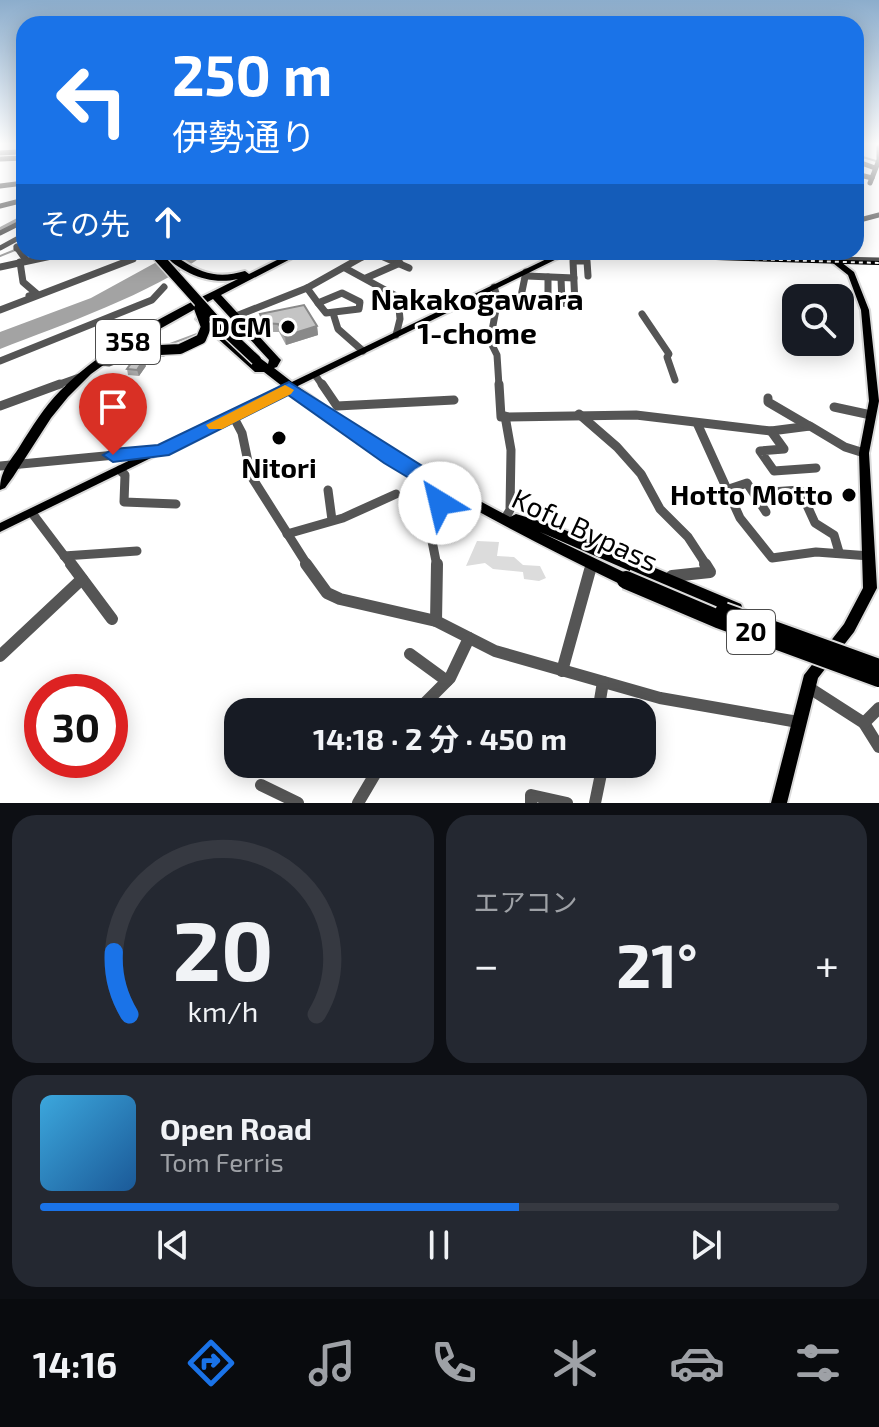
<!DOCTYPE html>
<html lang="ja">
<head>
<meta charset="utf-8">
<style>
  :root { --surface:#171b24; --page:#242831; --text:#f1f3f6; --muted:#9ea1a6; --line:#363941; --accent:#1a73e8 }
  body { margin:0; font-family:"Exo 2","Noto Sans JP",sans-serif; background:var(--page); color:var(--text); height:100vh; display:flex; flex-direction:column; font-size:30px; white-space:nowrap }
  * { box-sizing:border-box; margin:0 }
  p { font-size:26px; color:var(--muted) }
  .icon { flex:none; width:44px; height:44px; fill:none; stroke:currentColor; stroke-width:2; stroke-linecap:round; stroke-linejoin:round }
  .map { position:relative; height:803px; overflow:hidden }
  .panel { display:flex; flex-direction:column; gap:12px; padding:12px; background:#0d0f14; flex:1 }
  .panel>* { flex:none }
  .top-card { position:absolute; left:16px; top:16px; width:848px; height:244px; border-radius:24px; box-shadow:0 4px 20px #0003; background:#1a73e8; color:#fff; overflow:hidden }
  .fabs { position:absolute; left:782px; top:284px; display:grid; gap:16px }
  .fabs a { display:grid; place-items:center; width:72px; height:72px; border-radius:16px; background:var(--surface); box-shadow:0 4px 20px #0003; font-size:40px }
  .speed { position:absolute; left:24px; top:674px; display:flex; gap:16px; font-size:40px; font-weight:700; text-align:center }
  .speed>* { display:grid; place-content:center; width:104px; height:104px; border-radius:50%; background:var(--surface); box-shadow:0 4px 20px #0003; line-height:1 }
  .speed .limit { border:12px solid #d22; background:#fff; color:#111 }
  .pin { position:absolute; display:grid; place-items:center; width:68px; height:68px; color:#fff; margin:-82px -34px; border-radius:50% 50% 50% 0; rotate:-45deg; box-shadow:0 0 8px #0007 }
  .pin .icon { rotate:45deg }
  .me { position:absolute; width:88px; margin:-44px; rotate:324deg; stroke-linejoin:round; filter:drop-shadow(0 0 6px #0008) }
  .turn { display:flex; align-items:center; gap:28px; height:168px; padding:0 24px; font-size:36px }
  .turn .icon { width:104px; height:104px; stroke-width:2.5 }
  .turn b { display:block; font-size:56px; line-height:68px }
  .then { display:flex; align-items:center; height:76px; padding:0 24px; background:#0003; gap:16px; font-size:30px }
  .big { font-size:60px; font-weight:700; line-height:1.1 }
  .panel .card { flex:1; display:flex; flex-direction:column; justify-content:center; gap:12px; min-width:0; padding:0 28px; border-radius:24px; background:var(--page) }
  .panel .dial { align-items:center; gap:0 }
  .dial svg { height:208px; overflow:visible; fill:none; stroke:var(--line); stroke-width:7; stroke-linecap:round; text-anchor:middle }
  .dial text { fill:var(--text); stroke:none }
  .song { display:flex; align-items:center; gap:24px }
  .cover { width:96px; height:96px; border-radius:12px; background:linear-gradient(135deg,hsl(200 70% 55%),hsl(210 70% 35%)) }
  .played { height:8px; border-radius:4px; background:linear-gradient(90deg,var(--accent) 60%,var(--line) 60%) }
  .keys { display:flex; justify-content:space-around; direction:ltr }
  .heat { display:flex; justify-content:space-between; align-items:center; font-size:44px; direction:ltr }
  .panel .tiles { flex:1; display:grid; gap:12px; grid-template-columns:1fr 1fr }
  .card:last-child { grid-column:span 2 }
  .trip { position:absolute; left:224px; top:698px; width:432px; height:80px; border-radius:24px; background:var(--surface); box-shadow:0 4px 20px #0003; font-weight:700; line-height:80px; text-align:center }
  .dock { display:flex; height:128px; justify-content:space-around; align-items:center; background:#090b0e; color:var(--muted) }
  .dock .icon { width:56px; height:56px }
  .dock .selected { color:var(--accent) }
  .dock b { font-size:36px; color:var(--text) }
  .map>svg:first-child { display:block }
  .green { fill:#dcdcdc }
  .water { fill:#a3a3a3 }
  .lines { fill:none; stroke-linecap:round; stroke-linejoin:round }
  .stream { stroke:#a3a3a3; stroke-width:2 }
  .river { fill:#a3a3a3; fill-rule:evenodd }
  .major-casing { stroke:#dbdbdb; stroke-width:4 }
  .highway-casing { stroke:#dbdbdb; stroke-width:4 }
  .minor-far3 { stroke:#555; stroke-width:5 }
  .minor-far2 { stroke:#555; stroke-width:7 }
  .minor-far1 { stroke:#555; stroke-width:9 }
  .minor { stroke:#555; stroke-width:12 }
  .major { fill:#000; fill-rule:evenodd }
  .highway { fill:#000; fill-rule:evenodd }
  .rail-casing { stroke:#000; stroke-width:4 }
  .rail { stroke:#fff; stroke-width:2; stroke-dasharray:4; stroke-linecap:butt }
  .highway-bridge-far1-casing { stroke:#dbdbdb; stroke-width:13; stroke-linecap:butt }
  .highway-bridge-casing { stroke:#dbdbdb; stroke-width:22; stroke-linecap:butt }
  .highway-bridge-far1 { stroke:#000; stroke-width:10 }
  .highway-bridge { stroke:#000; stroke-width:18 }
  .wall { fill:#a9a9a9 }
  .shaded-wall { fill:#898989 }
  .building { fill:#c4c4c4; stroke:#898989; stroke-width:2 }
  .route { fill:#1a73e8; stroke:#114b97; stroke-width:2 }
  .slow { fill:#f59e0b }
  .poi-dot { fill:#000; stroke:#fff; stroke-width:3 }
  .labels { text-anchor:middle; stroke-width:6; stroke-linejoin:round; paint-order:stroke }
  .shield { fill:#fff; stroke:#4c4c4c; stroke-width:2 }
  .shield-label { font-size:26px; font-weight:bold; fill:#000 }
  .poi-label { font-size:28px; font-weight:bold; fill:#000; stroke:#fff; text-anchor:end }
  .street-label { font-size:28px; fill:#000; stroke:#fff }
  .neighbourhood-label { font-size:30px; font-weight:bold; fill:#000; stroke:#fff }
</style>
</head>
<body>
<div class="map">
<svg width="879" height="803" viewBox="0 0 879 803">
  <rect width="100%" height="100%" fill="#fff"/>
  <!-- green -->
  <polygon class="green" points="477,541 499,542 497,556 514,557 523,565 540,566 546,578 539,581 524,579 523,572 493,569 485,563 466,566"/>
  <!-- water -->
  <path class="water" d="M175 252H208C154 293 64 324 0 349V332L91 298Z"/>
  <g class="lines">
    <!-- stream -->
    <g class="stream">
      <polyline points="856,155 876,161"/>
      <polyline points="0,256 15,250"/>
      <polyline points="170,344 197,334"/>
    </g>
    <!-- river -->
    <polygon class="river" points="21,216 24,216 24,221 0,232 0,227"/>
    <defs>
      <g id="major">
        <polygon points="561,252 571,252 0,532 0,523"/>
        <polygon points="819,252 828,252 854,272 869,310 879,401 869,453 877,588 854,632 818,678 787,803 771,803 804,675 844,624 863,588 859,453 869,401 861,310 848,275"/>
      </g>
      <path id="highway" d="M160 252C170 252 174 256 183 261 204 275 221 278 245 271L249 274 293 252H304L221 295 279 358 281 360 277 367 274 368C347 426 427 474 510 517L516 514 553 525 741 604 743 609 741 614 735 615 729 614 540 532 632 576 634 580 632 584 626 586 620 584C495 523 373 459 264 372H255L196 319 201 316 205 317 252 358H260L268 364 269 360 213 299 142 339 164 348 165 350 164 352H156L134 343 91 374 68 397 51 418 13 477 5 488 0 490C0 470 10 462 20 446 32 427 44 407 60 391 110 341 175 310 238 279 208 286 181 272 160 252Z"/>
    </defs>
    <!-- major casing -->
    <use href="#major" class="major-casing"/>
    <!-- highway casing -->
    <use href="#highway" class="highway-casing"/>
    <!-- minor-far3 -->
    <g class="minor-far3">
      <polyline points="879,147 879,158"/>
      <polyline points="0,153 18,152"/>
      <polyline points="0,159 24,158"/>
      <polyline points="856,161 875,168"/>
      <polyline points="856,174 872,178"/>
      <polyline points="870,183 879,160"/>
      <polyline points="0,186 24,183"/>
      <polyline points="0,206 24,200"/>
      <polyline points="856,221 879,215"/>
      <polyline points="0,233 24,221"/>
      <polyline points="0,248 24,235"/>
      <polyline points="16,249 24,245"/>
    </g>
    <!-- minor-far2 -->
    <g class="minor-far2">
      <polyline points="17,247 26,260"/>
      <polyline points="340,252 362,257"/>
      <polyline points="372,252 409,268"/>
      <polyline points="835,260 879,261"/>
      <polyline points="20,262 23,282 37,294 29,296"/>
      <polyline points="0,267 70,252"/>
      <polyline points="345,268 398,297 400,319 396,335"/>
      <polyline points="527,276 574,278"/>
      <polyline points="548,277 548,302"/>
      <polyline points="366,278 400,263"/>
      <polyline points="561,278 562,303"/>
      <polyline points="494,287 498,299 490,341 497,355 499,386"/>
      <polyline points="307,288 318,303"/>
      <polygon points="342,293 360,302 359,309 326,313 318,303"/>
      <polyline points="498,299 575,304 573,261 587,261 588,276"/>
      <polyline points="520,301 526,272"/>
      <polyline points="0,310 133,259"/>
      <polyline points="333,313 338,329 363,351"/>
      <polyline points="642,314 669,354 667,357 675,380"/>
      <polyline points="236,316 307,288 371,252"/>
      <polyline points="0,361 152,300 164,287"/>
      <polyline points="99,362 109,363 142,351 163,353"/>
      <polyline points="315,375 323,386"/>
      <polyline points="54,386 82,376"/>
    </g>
    <!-- minor-far1 -->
    <g class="minor-far1">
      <polyline points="322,384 337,406 454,400"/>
      <polyline points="499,384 501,417 636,415 771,431 810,426 845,447 864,453"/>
      <polyline points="768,398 768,402 809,426"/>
      <polyline points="0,406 60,384"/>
      <polyline points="834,407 871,415"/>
      <polyline points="579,414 617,447 641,474 660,509 688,537 707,566"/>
      <polyline points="233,416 242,433 251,476 308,566"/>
      <polyline points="505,416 511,450 510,510 507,515"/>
      <polyline points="697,423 740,518 772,558 816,552 870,556"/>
      <polyline points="771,431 784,449 760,451 774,471 816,468"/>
      <polyline points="0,466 157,451"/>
      <polyline points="120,470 125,475 124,502 176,504"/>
      <polyline points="328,490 332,520"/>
      <polyline points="726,490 747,483 766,512"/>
      <polyline points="771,492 800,490 815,523 834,535 839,552"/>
      <polyline points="32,513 72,566"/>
      <polyline points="287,534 343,518 396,494"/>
      <polyline points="64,556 137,551"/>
      <polyline points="437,566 428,521 440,503 439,486"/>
    </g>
    <!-- minor -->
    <g class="minor">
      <polyline points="71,564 112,619"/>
      <polyline points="306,564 327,593 340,599 436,621 495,651 660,698 798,722"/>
      <polyline points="667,581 672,576 710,572 705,564"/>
      <polyline points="436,621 437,564"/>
      <polyline points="410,654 447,681"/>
      <polyline points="0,656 82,579"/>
      <polyline points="562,671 590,570"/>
      <polyline points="808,687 864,723 879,747"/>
      <polyline points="416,712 450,678 469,638"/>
      <polyline points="598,712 603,682"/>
      <polyline points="864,723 879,708"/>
      <polyline points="261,785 298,803"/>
      <polyline points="358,803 381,764"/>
      <polyline points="531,803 531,795 567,803"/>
      <polyline points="595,803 603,764"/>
    </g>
    <!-- major -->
    <use href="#major" class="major"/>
    <!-- highway -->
    <use href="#highway" class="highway"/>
    <defs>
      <polyline id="rail" points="523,252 879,263"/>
    </defs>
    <!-- rail casing -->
    <use href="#rail" class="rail-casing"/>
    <!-- rail -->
    <use href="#rail" class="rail"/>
    <defs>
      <g id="highway-bridge-far1">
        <polyline points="154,252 224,330 256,360"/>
        <polyline points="160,350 180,349 201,339 206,327 199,308"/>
      </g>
      <g id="highway-bridge">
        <polyline points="626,580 718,619 879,678"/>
        <polyline points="724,612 879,668"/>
      </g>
    </defs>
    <!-- highway-bridge-far1 casing -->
    <use href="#highway-bridge-far1" class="highway-bridge-far1-casing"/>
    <!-- highway-bridge casing -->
    <use href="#highway-bridge" class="highway-bridge-casing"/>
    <!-- highway-bridge-far1 -->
    <use href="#highway-bridge-far1" class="highway-bridge-far1"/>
    <!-- highway-bridge -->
    <use href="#highway-bridge" class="highway-bridge"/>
  </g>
  <!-- wall -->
  <g class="wall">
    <polygon points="260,314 317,326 318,335 286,345 279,332 266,332 261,322"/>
    <polygon points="146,366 139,376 128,375 127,369"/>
  </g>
  <!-- shaded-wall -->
  <g class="shaded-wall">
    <polygon points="317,326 318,335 286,345 285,336"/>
    <polygon points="144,359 146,366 139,376 137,370"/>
  </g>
  <!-- building -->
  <g class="building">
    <polygon points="304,305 317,326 285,336 278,324 264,323 260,314"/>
    <polygon points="134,359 144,359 137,370 127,369"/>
  </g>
  <!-- sky -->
  <linearGradient id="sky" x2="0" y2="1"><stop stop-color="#8cadcc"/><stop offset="0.56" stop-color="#fff"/><stop offset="1" stop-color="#fff" stop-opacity="0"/></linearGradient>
  <rect width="879" height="257" fill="url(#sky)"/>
  <!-- route -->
  <polygon class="route" points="289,382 446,481 451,503 448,508 432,508 429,490 384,463 288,395 169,455 113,462 103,455 113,449 158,445"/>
  <!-- slow -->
  <polygon class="slow" points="285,385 294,390 291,394 222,429 209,429 206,425"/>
  <!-- markers -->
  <g class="poi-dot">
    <circle cx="288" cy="327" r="8"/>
    <circle cx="279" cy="438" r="8"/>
    <circle cx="849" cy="495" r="8"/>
  </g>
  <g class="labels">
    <!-- shield labels -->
    <g class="shield">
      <rect x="96" y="320" width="64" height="44" rx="6"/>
      <rect x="727" y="610" width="48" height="44" rx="6"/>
    </g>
    <g class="shield-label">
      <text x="128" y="351">358</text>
      <text x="751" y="641">20</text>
    </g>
    <!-- poi labels -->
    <g class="poi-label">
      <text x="272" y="337">DCM</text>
      <text x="279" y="478" text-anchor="middle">Nitori</text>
      <text x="833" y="505">Hotto Motto</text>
    </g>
    <!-- street labels -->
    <g class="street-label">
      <text transform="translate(585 530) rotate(25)" y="10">Kofu Bypass</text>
    </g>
    <!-- neighbourhood labels -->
    <g class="neighbourhood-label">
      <text x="477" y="310">Nakakogawara<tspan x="477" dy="34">1-chome</tspan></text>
    </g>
  </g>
</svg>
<div class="fabs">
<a><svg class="icon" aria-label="search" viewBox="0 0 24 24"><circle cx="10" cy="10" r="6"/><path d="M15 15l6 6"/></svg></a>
</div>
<div class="speed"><div class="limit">30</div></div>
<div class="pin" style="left:113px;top:455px;background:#d93025"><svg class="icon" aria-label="arrive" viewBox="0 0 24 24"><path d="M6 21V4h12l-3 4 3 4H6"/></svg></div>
<svg class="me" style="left:440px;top:503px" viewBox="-20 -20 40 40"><circle r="19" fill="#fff"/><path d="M0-13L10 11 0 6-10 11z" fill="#1a73e8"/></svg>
<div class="trip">14:18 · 2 分 · 450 m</div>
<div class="top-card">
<div class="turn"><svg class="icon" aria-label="left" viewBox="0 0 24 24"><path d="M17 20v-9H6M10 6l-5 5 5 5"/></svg><div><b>250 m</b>伊勢通り</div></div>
<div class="then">その先<svg class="icon" aria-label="ahead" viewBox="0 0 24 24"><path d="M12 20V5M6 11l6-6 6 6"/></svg></div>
</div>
</div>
<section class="panel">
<div class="tiles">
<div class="card dial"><svg viewBox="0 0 100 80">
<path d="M14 69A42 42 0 1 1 86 69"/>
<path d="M14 69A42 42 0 0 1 8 45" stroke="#1a73e8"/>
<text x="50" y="56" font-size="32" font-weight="700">20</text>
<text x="50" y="72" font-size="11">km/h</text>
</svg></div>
<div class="card"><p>エアコン</p>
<div class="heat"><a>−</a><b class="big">21°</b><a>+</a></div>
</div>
<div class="card">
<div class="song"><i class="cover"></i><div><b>Open Road</b><p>Tom Ferris</p></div></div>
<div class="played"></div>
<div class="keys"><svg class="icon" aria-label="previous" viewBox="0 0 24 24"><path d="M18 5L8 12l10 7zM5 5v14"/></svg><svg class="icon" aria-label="pause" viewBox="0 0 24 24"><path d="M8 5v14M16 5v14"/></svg><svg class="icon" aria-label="next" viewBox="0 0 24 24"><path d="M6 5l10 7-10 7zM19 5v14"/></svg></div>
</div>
</div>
</section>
<nav class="dock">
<b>14:16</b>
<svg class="icon selected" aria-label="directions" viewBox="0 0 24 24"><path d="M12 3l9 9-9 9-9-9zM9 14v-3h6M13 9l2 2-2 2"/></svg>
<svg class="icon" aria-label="music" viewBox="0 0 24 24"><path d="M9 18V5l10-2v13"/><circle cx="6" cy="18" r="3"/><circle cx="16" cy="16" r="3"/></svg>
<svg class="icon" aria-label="phone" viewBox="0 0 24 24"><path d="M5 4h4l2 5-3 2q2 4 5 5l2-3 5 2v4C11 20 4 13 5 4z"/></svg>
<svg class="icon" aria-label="climate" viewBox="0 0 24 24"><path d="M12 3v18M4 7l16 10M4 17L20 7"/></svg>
<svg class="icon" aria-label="car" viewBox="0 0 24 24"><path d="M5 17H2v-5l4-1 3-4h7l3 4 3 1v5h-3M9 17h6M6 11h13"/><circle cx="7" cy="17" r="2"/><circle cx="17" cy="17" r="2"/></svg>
<svg class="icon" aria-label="filters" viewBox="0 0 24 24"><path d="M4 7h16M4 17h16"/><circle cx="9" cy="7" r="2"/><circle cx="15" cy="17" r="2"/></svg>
</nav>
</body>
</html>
